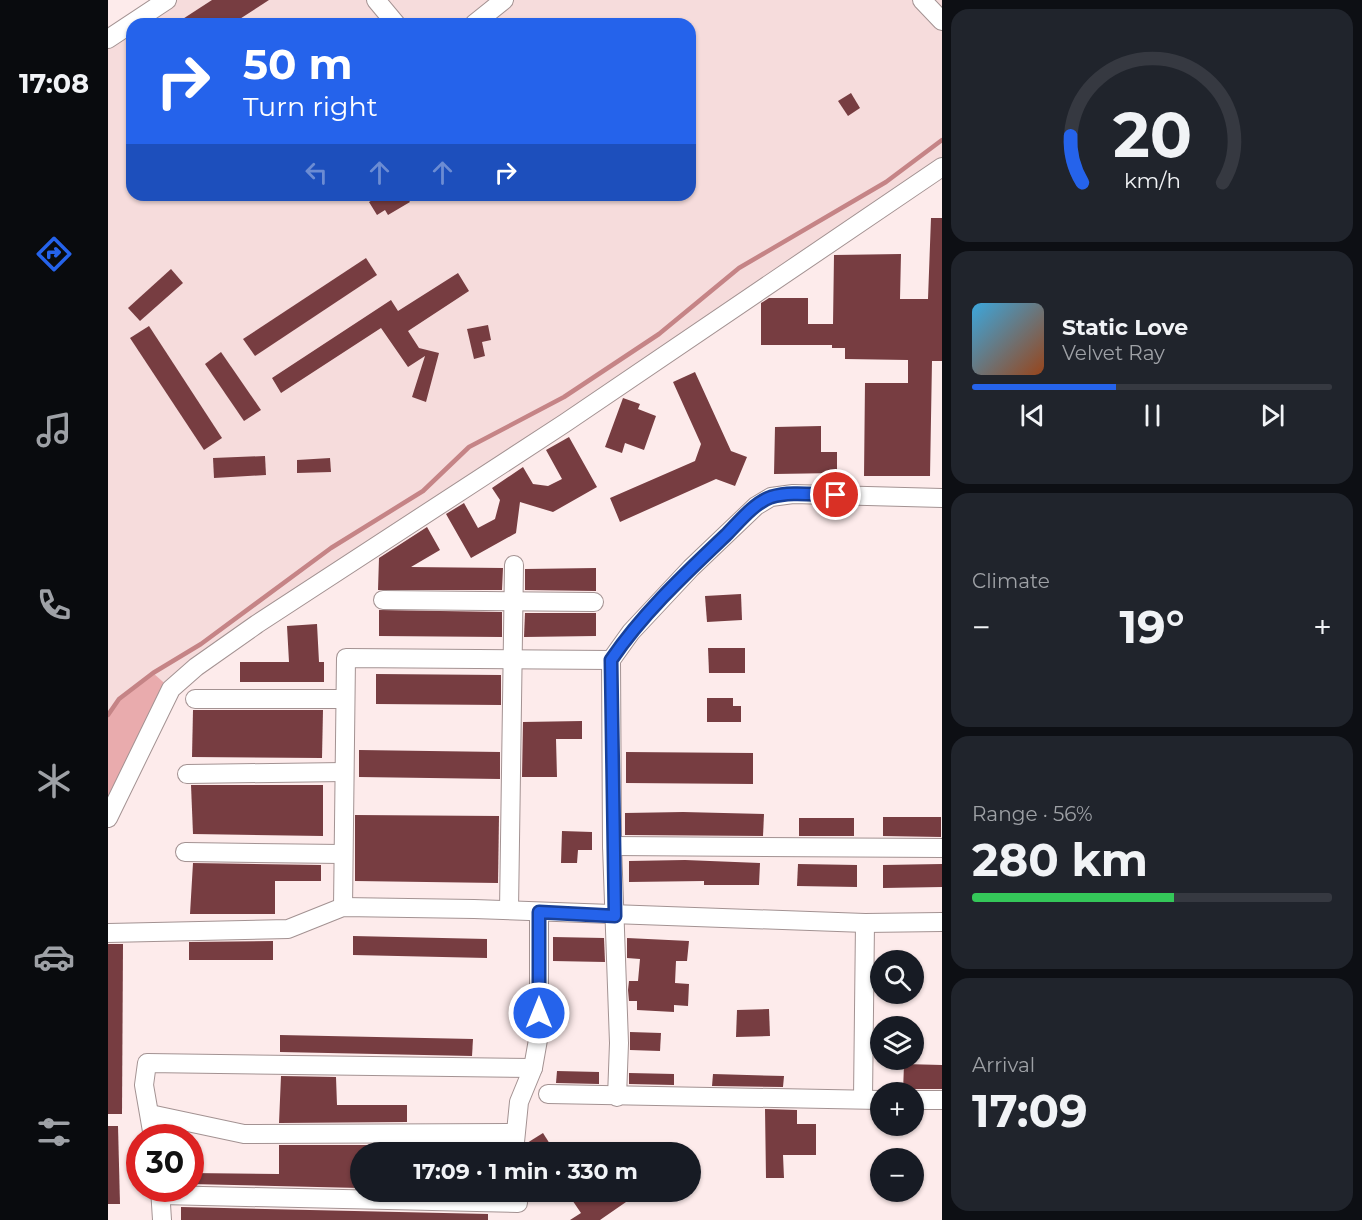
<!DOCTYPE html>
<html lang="en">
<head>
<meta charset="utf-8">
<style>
  :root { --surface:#171b24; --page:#20242c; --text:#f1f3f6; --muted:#9ea1a6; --line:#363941; --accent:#2563eb }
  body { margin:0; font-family:Montserrat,sans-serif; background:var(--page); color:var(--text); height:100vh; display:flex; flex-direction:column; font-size:22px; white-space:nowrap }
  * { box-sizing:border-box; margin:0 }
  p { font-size:20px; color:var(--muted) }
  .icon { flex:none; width:33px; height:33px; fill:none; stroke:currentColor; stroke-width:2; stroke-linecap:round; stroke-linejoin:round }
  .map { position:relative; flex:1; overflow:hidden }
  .sheet { display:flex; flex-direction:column; gap:9px; padding:9px; background:#0d0f14; width:420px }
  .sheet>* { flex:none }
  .banner { position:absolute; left:18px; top:18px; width:570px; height:183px; border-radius:18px; box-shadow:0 2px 4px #0004; background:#2563eb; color:#fff; overflow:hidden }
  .controls { position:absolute; left:762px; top:950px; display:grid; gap:12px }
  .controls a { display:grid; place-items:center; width:54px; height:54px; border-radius:50%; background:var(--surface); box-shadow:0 2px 4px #0004; font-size:30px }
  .speed { position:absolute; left:18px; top:1124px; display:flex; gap:12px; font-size:30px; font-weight:700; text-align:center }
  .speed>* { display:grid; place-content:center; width:78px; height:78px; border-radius:50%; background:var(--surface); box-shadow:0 2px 4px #0004; line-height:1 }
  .speed .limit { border:9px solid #d22; background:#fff; color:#111 }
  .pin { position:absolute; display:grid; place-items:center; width:51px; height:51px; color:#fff; margin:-26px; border:3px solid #fff; border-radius:50%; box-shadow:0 2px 6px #0007 }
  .me { position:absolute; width:66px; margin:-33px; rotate:0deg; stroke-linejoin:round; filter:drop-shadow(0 0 4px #0008) }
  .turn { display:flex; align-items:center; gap:21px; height:126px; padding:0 18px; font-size:27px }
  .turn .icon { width:78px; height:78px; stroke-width:2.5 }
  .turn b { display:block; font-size:42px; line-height:51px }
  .lanes { display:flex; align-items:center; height:57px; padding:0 18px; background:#0003; justify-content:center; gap:30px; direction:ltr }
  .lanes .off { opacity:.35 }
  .big { font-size:45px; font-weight:700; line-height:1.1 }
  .sheet .card { flex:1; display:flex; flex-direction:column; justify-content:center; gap:9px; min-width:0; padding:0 21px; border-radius:18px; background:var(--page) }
  .sheet .dial { align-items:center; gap:0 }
  .dial svg { height:156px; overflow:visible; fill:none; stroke:var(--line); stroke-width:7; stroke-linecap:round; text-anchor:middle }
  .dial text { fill:var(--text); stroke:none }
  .song { display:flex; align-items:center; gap:18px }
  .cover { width:72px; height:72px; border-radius:9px; background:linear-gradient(135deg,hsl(200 70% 55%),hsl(20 70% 35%)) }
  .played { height:6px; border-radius:3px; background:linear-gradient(90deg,var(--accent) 40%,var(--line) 40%) }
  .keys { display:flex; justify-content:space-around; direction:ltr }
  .heat { display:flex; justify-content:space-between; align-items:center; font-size:33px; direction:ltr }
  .charge { height:9px; border-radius:4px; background:linear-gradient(90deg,#34c759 56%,var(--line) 0) }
  .trip { position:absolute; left:242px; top:1142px; width:351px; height:60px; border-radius:30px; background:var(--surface); box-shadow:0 2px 4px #0004; font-weight:700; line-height:60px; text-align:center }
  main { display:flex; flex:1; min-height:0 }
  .menu { display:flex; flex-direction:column; width:108px; justify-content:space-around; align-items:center; background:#090b0e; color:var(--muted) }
  .menu .icon { width:42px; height:42px }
  .menu .on { color:var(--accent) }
  .menu b { font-size:27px; color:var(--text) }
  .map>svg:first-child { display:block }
  .built { fill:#f6dcdc; fill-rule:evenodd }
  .green { fill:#e9abad }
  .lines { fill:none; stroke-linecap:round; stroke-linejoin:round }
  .stream { stroke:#c58486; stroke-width:4.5 }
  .building { fill:#773d41 }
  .minor-casing { stroke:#a39292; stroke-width:20 }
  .minor { stroke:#fff; stroke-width:18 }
  .route-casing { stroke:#184099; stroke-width:15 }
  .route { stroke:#2563eb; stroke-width:10 }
</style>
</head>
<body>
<main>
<nav class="menu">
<b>17:08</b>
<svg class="icon on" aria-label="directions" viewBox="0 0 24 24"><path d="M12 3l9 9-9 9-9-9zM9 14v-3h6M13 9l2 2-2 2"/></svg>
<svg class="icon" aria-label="music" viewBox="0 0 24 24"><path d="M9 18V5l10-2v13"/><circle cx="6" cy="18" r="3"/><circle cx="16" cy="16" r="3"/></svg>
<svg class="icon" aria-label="phone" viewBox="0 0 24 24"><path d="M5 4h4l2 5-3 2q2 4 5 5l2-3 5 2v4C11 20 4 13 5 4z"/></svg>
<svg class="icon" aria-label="climate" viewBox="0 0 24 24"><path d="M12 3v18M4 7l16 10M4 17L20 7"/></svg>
<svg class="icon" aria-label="car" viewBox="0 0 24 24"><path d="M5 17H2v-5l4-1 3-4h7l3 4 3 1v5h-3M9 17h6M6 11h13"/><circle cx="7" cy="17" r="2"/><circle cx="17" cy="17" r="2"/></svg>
<svg class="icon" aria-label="filters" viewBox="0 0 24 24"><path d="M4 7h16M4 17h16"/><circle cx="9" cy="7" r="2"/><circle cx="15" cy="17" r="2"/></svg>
</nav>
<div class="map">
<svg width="834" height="1220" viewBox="0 0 834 1220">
  <rect width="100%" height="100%" fill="#fdebeb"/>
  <!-- built -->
  <path class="built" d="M57 0H834V167L63 689 11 699 0 715V37ZM24 24H582V195H24Z"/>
  <!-- green -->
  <polygon class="green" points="45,673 63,689 0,818 0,715 11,699"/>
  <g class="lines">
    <!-- stream -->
    <polyline class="stream" points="0,715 11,699 45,673 93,644 223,548 315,491 361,447 456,397 551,334 631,268 778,182 834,140"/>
  </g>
  <!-- building -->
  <g class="building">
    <polygon points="104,0 161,0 124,24 67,24"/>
    <polygon points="743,93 752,108 740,116 730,101"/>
    <polygon points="273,195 297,195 302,202 280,215 277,210 269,215 261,202"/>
    <polygon points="823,218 834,218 834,361 824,361 822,476 756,476 757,383 800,383 800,360 737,359 737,348 724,348 724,345 653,345 653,303 661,298 700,298 700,324 725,324 726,255 793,254 792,299 820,299"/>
    <polygon points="258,258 269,275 147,356 135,339"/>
    <polygon points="63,269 75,283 32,321 20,308"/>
    <polygon points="350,273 361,291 300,331 311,348 331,353 318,402 304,397 317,356 300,367 273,328 173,393 164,378 283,300 290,311"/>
    <polygon points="380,325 383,340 374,342 377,356 366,359 359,329"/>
    <polygon points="41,326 114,438 96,450 22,338"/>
    <polygon points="113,352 153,410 136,421 97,364"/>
    <polygon points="587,372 623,451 639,457 627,486 608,479 512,522 502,498 587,461 593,444 565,382"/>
    <polygon points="515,398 532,404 530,409 548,416 536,450 517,443 514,453 497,447"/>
    <polygon points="713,426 713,452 729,452 729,473 666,474 667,427"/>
    <polygon points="461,437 489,487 445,512 412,502 408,533 363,558 338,514 356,503 370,528 387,519 392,500 384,488 415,467 425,484 440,486 454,479 438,450"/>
    <polygon points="157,456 158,475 106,478 105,458"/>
    <polygon points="222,458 223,472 189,473 189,460"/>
    <polygon points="319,527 332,550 303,567 395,568 394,590 270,590 271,558"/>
    <polygon points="488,568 488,591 417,590 417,569"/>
    <polygon points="633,594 634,620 599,622 597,596"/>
    <polygon points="271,610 394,612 394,637 271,636"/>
    <polygon points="417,613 488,613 488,636 416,637"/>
    <polygon points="209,624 211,662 216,662 216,682 132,682 132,662 181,662 179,626"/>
    <polygon points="600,648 637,648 637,673 601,673"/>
    <polygon points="268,674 393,675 393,705 268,704"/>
    <polygon points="599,698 625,698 625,706 633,706 633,722 599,722"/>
    <polygon points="85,710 215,710 214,758 84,757"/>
    <polygon points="474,721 474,739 448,739 449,777 414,777 415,722"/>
    <polygon points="251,750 392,752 392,779 251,777"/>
    <polygon points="518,752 645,753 645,784 518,783"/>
    <polygon points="83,785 215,785 215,836 85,834"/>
    <polygon points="575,812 656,814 655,836 517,835 517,813"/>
    <polygon points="247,815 391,816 390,883 247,881"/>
    <polygon points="775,817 833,817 833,837 775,836"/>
    <rect x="691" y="818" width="55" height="18"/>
    <polygon points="454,831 484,832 484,850 470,850 469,863 453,863"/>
    <polygon points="577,860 652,863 651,885 596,885 596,881 521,882 521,861"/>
    <polygon points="85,863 213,865 213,881 167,881 167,914 82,914"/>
    <polygon points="690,864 749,865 749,887 689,886"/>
    <polygon points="834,864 834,887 775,888 775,865"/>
    <polygon points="245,936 379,939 379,958 245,955"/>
    <polygon points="445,937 496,938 497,962 445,961"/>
    <polygon points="519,938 581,941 579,961 568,961 567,983 581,984 580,1006 566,1005 566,1012 529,1010 529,1001 521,1001 520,990 521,981 530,981 532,959 519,958"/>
    <polygon points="165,941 165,960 81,960 81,942"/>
    <polygon points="0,944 15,944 14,1114 0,1114"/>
    <polygon points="661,1009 662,1036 628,1037 629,1010"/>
    <polygon points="522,1032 553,1033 552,1051 522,1050"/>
    <polygon points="172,1035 365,1039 364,1056 172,1052"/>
    <polygon points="796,1064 834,1065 834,1089 806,1089 795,1092"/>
    <polygon points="449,1071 491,1072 491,1084 448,1083"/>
    <polygon points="521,1073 566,1074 566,1085 521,1084"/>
    <polygon points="605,1074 676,1076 675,1087 604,1086"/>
    <polygon points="173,1076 228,1077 229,1105 299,1105 299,1122 171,1123"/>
    <polygon points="657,1109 689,1110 689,1124 708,1124 708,1155 675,1155 676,1178 658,1178"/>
    <polygon points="0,1126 10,1126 12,1204 0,1204"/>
    <polygon points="435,1133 447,1152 425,1152 419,1143"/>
    <polygon points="171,1145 297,1145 297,1152 252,1152 252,1188 82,1184 82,1173 171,1174"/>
    <polygon points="458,1191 511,1191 518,1202 492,1220 462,1220 473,1213"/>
    <polygon points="73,1207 380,1214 380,1220 73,1220"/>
  </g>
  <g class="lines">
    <defs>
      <g id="minor">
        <polyline points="268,0 288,24"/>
        <polyline points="814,0 834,21"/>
        <polyline points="366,24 396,0"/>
        <polyline points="0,39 59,0"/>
        <polyline points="275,600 486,602"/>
        <polyline points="87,699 236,699"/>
        <polyline points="79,774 236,772"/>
        <polyline points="0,818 63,689 88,667 149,624 457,423 834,167"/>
        <polyline points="504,846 834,848"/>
        <polyline points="77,852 234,854"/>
        <polyline points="235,907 238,658 503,660"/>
        <polyline points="401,910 406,565"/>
        <polyline points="0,933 180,929 235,907 366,909 757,923 834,922"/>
        <polyline points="440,1094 772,1100"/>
        <polyline points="509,1097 511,1043 504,846 503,660 523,632 583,568 648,506 663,497 685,494 834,498"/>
        <polyline points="755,1099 757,923"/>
        <polyline points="806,1100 834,1100"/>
        <polyline points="42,1114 136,1134 406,1133"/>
        <polyline points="45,1137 36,1085 39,1063 425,1068"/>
        <polyline points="406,1152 411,1102 425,1068 431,1034 431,912"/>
        <polyline points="52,1188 54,1220"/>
        <polyline points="53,1195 410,1203"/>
      </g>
    </defs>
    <!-- minor casing -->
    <use href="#minor" class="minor-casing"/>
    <!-- minor -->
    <use href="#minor" class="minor"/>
  </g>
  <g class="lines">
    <defs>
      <path id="route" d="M431 1013V912L507 916 503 660C535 613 577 574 618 535 631 522 646 503 663 497 683 491 707 495 728 495"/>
    </defs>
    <!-- route casing -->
    <use href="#route" class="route-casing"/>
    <!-- route -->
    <use href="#route" class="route"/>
  </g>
</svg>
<div class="controls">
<a><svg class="icon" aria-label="search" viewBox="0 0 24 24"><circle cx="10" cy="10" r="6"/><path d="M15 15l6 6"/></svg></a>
<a><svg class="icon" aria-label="layers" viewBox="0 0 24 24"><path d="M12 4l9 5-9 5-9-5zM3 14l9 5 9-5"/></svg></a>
<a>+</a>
<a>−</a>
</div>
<div class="speed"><div class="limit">30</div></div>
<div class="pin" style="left:728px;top:495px;background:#d93025"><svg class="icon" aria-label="arrive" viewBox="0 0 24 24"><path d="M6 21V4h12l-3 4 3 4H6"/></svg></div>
<svg class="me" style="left:431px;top:1013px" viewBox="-20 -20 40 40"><circle r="17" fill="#2563eb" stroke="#fff" stroke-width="3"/><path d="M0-11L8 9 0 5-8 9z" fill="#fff"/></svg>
<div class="trip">17:09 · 1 min · 330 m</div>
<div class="banner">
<div class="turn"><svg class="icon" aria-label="right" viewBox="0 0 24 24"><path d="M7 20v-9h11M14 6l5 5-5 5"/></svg><div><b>50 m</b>Turn right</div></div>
<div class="lanes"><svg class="icon off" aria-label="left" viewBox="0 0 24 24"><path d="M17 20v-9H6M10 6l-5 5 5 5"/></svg><svg class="icon off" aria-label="ahead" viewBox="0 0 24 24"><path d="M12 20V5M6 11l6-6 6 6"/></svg><svg class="icon off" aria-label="ahead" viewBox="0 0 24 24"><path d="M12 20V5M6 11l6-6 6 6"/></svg><svg class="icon" aria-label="right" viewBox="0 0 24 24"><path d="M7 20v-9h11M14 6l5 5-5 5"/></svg></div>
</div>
</div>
<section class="sheet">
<div class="card dial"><svg viewBox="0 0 100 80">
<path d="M14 69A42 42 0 1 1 86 69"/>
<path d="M14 69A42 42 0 0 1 8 45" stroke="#2563eb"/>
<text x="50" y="56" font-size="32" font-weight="700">20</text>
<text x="50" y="72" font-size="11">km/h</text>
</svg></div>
<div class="card">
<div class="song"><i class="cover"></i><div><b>Static Love</b><p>Velvet Ray</p></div></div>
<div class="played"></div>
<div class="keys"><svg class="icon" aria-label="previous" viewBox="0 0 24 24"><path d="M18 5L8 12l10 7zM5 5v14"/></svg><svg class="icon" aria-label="pause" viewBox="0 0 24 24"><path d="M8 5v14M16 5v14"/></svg><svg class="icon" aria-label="next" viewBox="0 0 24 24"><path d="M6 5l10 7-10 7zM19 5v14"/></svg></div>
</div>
<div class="card"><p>Climate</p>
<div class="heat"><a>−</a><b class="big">19°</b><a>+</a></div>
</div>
<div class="card"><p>Range · 56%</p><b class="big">280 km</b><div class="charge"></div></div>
<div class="card"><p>Arrival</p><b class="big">17:09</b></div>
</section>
</main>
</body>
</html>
